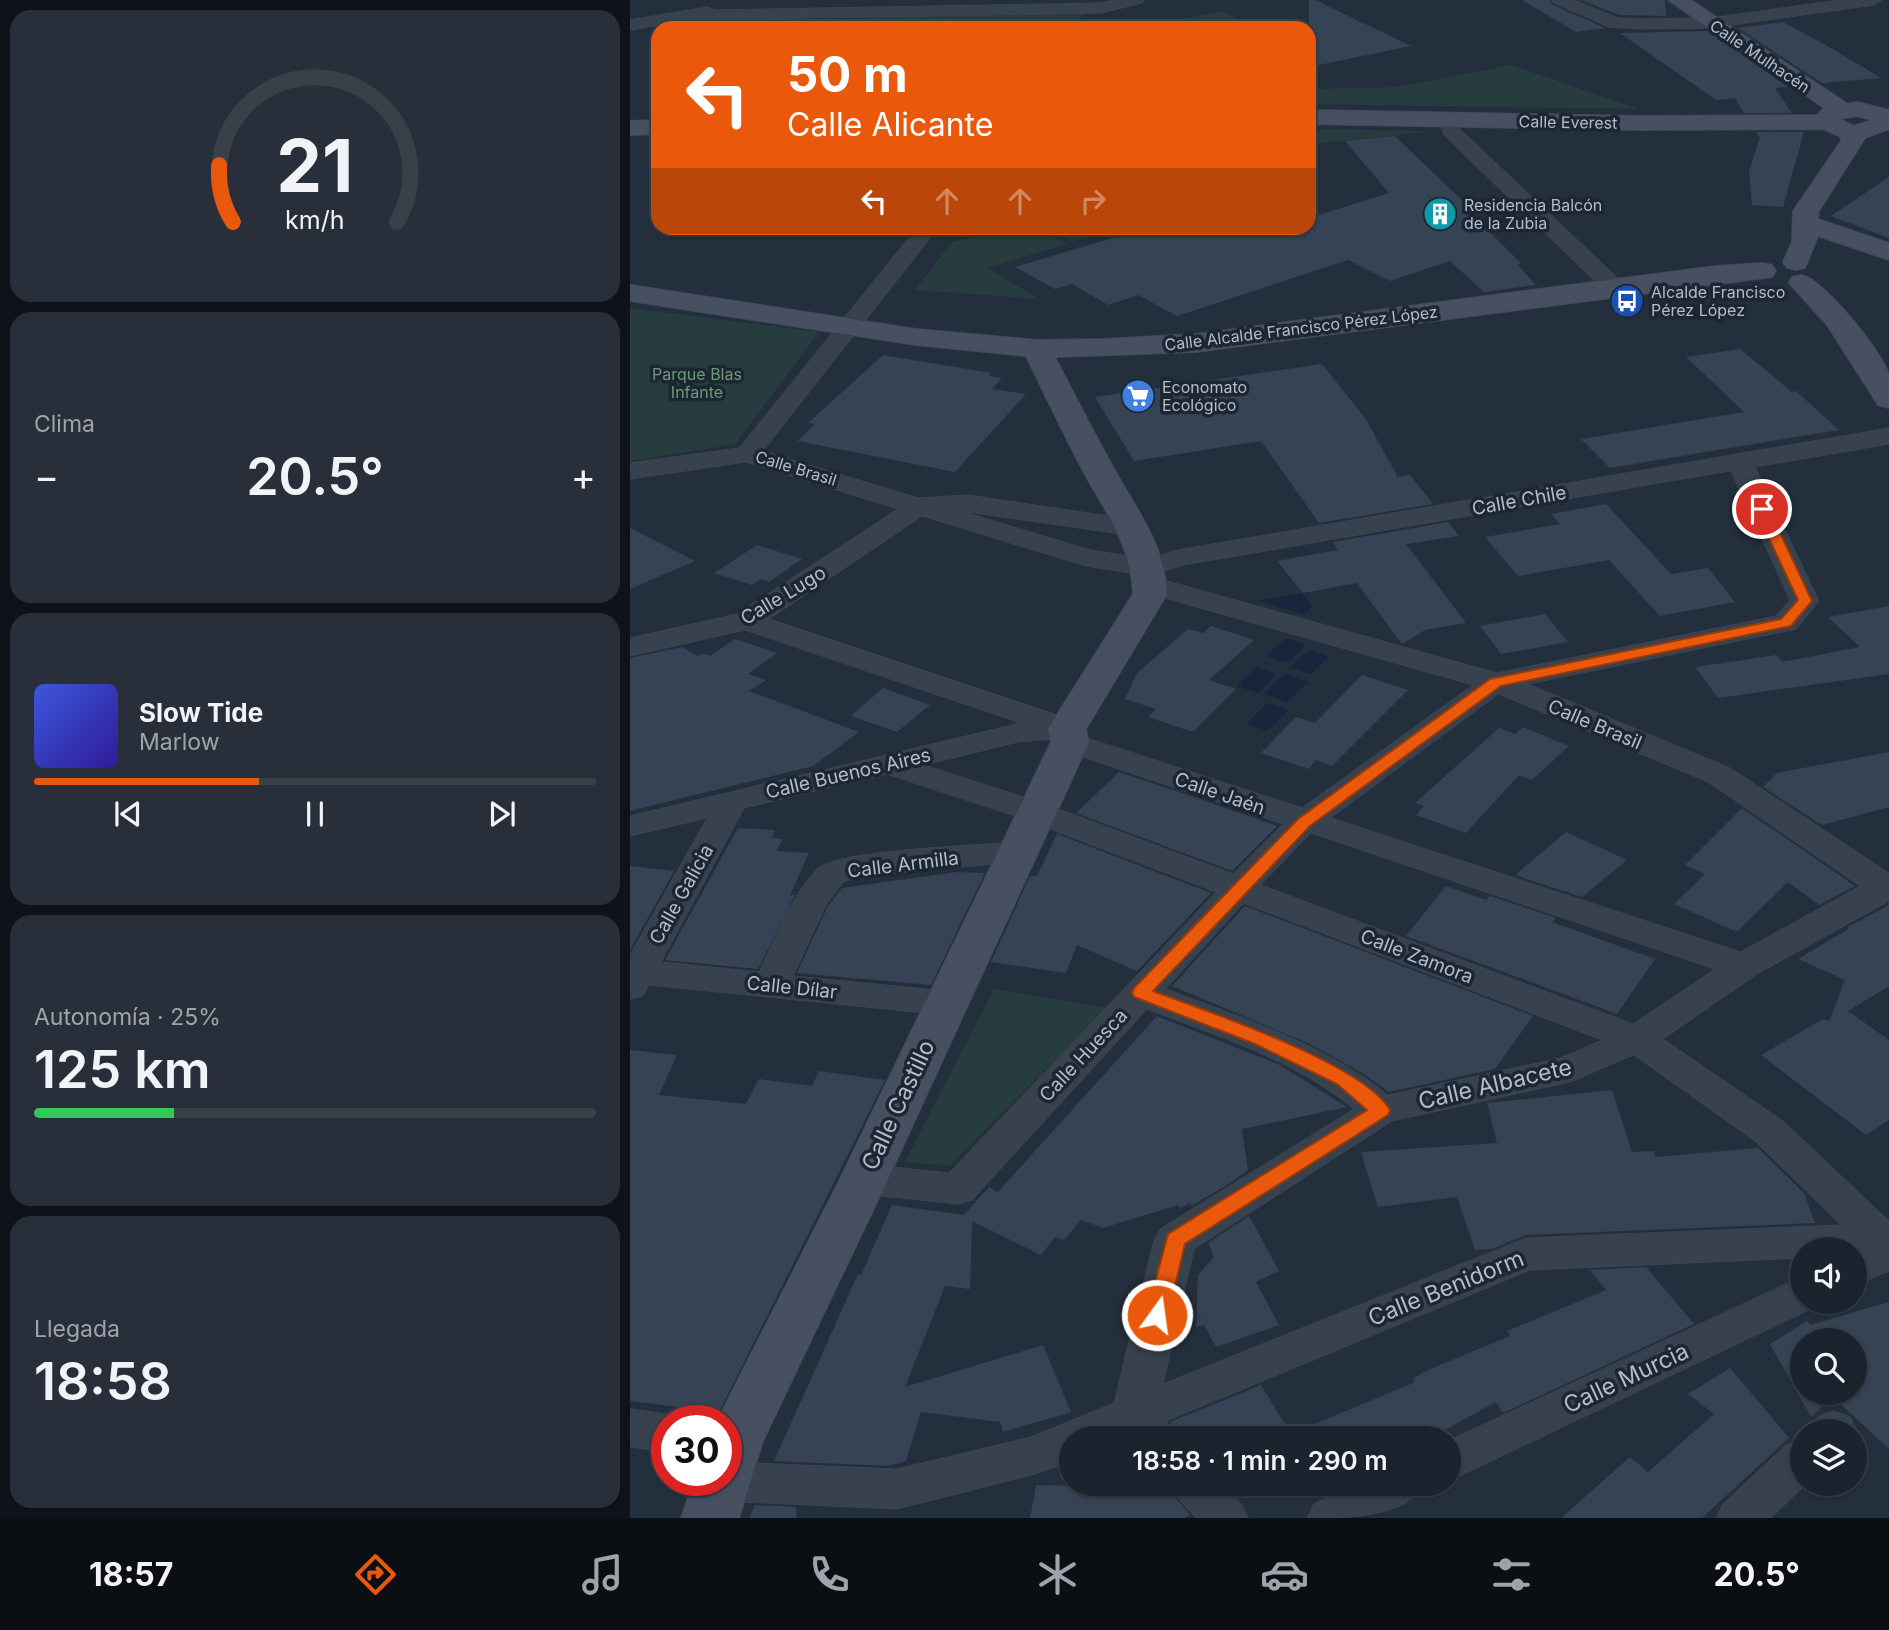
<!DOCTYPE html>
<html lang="es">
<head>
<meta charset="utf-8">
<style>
  :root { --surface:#1b232e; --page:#282f3a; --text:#f1f3f6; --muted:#a0a4aa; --line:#39404a; --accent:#ea580c }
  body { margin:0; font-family:Inter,sans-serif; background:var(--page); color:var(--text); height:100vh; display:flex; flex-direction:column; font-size:26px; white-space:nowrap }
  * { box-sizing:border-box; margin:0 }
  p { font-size:23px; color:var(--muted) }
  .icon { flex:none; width:38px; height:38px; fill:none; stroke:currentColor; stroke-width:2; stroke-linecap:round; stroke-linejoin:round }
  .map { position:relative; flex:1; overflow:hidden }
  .panel { display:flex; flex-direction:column; gap:10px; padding:10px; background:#0f1319; width:630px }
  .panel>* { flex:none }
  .hud { position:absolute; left:21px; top:21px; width:665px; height:214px; border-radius:21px; box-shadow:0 2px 5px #0004,0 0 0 2px var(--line); background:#ea580c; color:#fff; overflow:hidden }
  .tools { position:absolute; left:1160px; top:1237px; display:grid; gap:14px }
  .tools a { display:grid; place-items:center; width:77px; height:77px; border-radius:50%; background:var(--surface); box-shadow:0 2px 5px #0004,0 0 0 2px var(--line); font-size:35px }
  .speed { position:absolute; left:21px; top:1405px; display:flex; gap:14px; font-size:35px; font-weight:700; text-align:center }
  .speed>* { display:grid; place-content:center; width:91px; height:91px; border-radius:50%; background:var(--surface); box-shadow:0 2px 5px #0004,0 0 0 2px var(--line); line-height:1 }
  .speed .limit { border:10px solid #d22; background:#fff; color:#111 }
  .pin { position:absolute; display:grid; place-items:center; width:60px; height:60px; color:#fff; margin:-30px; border:4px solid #fff; border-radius:50%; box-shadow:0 2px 7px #0007 }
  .me { position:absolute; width:77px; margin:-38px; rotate:14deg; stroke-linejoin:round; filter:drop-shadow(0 0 5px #0008) }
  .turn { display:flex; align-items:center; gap:24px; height:147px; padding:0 21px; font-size:32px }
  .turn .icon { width:91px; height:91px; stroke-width:2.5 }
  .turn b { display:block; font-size:49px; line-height:60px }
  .lanes { display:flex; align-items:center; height:66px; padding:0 21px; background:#0003; justify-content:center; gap:35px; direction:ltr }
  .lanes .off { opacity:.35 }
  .big { font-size:52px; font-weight:600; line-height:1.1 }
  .panel .tile { flex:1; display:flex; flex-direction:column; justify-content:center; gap:10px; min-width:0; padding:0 24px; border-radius:21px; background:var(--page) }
  .panel .dial { align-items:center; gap:0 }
  .dial svg { height:182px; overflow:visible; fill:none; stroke:var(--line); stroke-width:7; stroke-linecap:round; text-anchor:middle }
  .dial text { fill:var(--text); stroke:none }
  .song { display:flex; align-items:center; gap:21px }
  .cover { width:84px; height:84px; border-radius:10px; background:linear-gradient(135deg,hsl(230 70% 55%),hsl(250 70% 35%)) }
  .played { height:7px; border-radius:4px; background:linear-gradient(90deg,var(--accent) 40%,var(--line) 40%) }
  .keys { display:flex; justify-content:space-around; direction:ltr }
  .heat { display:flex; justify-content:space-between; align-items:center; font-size:38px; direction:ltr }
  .charge { height:10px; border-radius:5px; background:linear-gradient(90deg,#34c759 25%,var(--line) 0) }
  .trip { position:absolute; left:429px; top:1426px; width:402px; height:70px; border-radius:35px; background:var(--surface); box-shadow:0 2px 5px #0004,0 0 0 2px var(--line); font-weight:600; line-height:70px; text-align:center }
  .tab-bar { display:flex; height:112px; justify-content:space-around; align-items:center; background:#0b0e12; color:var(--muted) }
  .tab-bar .icon { width:49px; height:49px }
  .tab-bar .on { color:var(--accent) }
  .tab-bar b { font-size:32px; color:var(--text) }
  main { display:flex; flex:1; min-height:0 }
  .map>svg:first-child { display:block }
  .green { fill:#263c3f }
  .water { fill:#17263c }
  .building { fill:#364354; fill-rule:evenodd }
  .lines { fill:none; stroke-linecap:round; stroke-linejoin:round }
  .street-casing { stroke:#414a57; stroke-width:1 }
  .secondary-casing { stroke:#414a57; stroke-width:2 }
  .street { fill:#38414e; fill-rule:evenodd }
  .secondary { fill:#465061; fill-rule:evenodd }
  .route { fill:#ea580c; stroke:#983908; stroke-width:2 }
  .labels { text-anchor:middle; stroke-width:7; stroke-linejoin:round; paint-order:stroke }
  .far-street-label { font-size:16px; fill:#b4bcc9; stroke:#1d2633 }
  .far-poi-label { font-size:16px; fill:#b4bcc9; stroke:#1d2633; text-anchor:start }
  .far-park-label { font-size:16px; fill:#6b9a76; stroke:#1d2633 }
  .street-label { font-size:19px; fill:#b4bcc9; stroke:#1d2633 }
  .near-street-label { font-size:23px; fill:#b4bcc9; stroke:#1d2633 }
</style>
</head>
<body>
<main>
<section class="panel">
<div class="tile dial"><svg viewBox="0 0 100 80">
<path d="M14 69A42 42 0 1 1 86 69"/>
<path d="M14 69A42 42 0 0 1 8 44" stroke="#ea580c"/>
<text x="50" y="56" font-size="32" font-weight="700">21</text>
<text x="50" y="72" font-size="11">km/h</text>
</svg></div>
<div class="tile"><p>Clima</p>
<div class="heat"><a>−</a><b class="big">20.5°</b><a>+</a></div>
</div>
<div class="tile">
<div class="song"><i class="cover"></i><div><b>Slow Tide</b><p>Marlow</p></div></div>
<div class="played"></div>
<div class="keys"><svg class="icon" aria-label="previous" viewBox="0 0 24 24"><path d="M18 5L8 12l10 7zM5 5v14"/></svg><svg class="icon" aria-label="pause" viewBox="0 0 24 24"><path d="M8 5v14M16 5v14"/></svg><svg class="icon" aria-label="next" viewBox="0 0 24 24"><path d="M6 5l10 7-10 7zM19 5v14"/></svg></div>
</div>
<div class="tile"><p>Autonomía · 25%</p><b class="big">125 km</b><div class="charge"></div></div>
<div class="tile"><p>Llegada</p><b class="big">18:58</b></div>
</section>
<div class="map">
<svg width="1259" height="1518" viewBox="0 0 1259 1518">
  <rect width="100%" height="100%" fill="#242f3e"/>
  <!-- green -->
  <g class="green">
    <polygon points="447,11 454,14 442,28 28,28 28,35 23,28 50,23"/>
    <polygon points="592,11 625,28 505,28"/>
    <polygon points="881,65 1009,109 679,104 679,89 768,87"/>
    <polygon points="696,129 803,131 685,144 679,133"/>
    <polygon points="373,228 408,228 437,244 357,268 410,299 285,290 322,242"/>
    <polygon points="415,228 492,228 442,242"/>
    <polygon points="0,308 189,332 105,444 0,461"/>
    <polygon points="364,989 477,1008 319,1166 275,1162"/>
  </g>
  <!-- water -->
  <g class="water">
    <polygon points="673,593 682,607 674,615 627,601"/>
    <polygon points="656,638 676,645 657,663 636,656"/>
    <polygon points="679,650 699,656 681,674 660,668"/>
    <polygon points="626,667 647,674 628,693 607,686"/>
    <polygon points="655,673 679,682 657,702 634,694"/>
    <polygon points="637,703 659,710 638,731 616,724"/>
  </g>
  <!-- building -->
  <g class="building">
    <polygon points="679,0 685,0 781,46 679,67"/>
    <polygon points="892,0 919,0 923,5 975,28 946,32"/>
    <polygon points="951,0 1035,0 1036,16 989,15"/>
    <polygon points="1153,22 1201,48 1251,78 1192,83 1108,28"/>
    <polygon points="1079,31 1158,87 1145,88 1162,113 1114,113 1105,98 1086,100 990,33"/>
    <polygon points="1126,132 1174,132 1153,207 1122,205 1119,171 1130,138"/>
    <polygon points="765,136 841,209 837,210 891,263 888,265 906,285 854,292 820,261 760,281 718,260 547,316 508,295 478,305 442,284 425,289 385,267 516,228 679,228 679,218 759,193 715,141"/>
    <polygon points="1259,177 1259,238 1201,216"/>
    <polygon points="1110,349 1162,392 1166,391 1209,430 980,468 951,439 1114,412 1056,357"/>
    <polygon points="253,355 362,373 358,376 372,378 362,389 396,394 325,472 168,441 185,424 178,423"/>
    <polygon points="692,364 735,418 768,477 780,475 803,504 689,523 631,441 504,461 465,397"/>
    <polygon points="976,504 1041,574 1078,568 1105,602 1030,616 979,560 888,576 855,537 930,524 921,514"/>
    <polygon points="818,522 829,536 776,544 836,623 795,630 772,644 727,583 673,593 647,561 708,550 703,542"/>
    <polygon points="0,528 65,561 0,589"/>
    <polygon points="127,545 172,559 139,582 131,579 122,585 84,573"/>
    <polygon points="1259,606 1259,674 1088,698 1065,667 1147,655 1152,662 1230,647 1198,617"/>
    <polygon points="915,614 938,642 871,654 850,626"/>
    <polygon points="581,626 624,640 579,680 606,689 563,732 518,717 526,709 495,699 507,673 558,629 573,633"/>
    <polygon points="105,639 147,653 118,674 136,680 119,691 229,732 183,766 0,811 0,658 52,647 68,656 72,653 80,656"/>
    <polygon points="732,675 778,690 702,766 686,760 679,769 631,753 666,717 685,723"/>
    <polygon points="253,688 300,705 267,732 221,716"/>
    <polygon points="893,727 939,746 902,780 889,775 836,833 786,815 794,806 785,803 869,728 885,734"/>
    <polygon points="1259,752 1259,807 1192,825 1133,787 1147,773"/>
    <polygon points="489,772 564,797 647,826 602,871 446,813"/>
    <polygon points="1112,808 1225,886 1189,905 1158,882 1107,932 1044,904 1075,874 1055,865"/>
    <polygon points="108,828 145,830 142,838 153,839 146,851 179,853 160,895 165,895 128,969 35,960"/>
    <polygon points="936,832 997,860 952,897 885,875"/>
    <polygon points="427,834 581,893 507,971 447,945 436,973 361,962 400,876 407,876"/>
    <polygon points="0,866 44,871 0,950"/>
    <polygon points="327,872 355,873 301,985 167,973 198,906 212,888"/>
    <polygon points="816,886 856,900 860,896 926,918 922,922 1025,959 987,1014 776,936"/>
    <polygon points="1259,905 1259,986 1218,1011 1259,1040 1259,1120 1236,1135 1131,1055 1193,1019 1199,1021 1215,980 1168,959 1220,928 1218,927"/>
    <polygon points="615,906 903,1016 865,1069 759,1092 734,1074 680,1044 542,986"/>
    <polygon points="527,1016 650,1065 717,1107 612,1129 618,1170 600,1183 561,1206 560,1203 551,1208 548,1205 473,1228 451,1220 434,1240 425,1237 411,1255 342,1221 340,1289 315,1286 275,1387 413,1345 441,1412 373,1432 370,1422 291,1412 276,1461 258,1466 144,1461 228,1274 231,1275 262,1205 334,1215 359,1187 368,1192"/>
    <polygon points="0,1050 47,1055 29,1095 116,1104 129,1079 182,1086 189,1071 255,1080 89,1412 0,1401"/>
    <polygon points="982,1090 1002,1152 1024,1151 1025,1157 1128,1148 1174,1193 1185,1223 896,1235 862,1249 845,1250 827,1197 748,1207 731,1152 867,1143 857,1103"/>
    <polygon points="619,1216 649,1271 626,1282 649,1325 586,1347 574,1325 566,1327 568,1275 584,1257 578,1243"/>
    <polygon points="1016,1267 1064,1324 873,1413 866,1402 800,1438 548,1438 540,1422 631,1385 661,1434 783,1383 784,1378 798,1370 880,1336 877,1331 976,1290 960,1270"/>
    <path d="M1259 1302V1449L1203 1397 1181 1417 1140 1344 1177 1321 1180 1325ZM1172 1340H1225V1393H1172Z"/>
    <polygon points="1100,1368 1159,1438 1072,1518 931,1518 1000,1457 1018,1472 1084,1414 1058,1394"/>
    <polygon points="455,1484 539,1484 546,1499 560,1515 554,1518 400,1518 406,1485 455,1486"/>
    <polygon points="597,1484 637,1484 607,1496"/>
    <polygon points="125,1505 166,1507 167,1518 119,1518"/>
  </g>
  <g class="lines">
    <defs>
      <g id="street">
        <polygon points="484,0 514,0 512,3 471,13 60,20 0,30 0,20 78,7 85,10 471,3"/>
        <polygon points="922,0 944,0 988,18 1008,19 1081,18 1209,0 1252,0 1244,5 1081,28 1008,29 979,27 924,3"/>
        <polygon points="819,114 826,116 829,128 993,283 996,288 993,293 977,293 813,134 810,120"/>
        <path d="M287 228H308L133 451 288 498 338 495 505 520 515 522 518 528 515 534 505 536 331 511 460 550 518 559 548 550 1259 428V444L1125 467 1189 601 1166 629 898 684 1100 768 1259 873V901L1127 974 1033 1039 1153 1121 1259 1221V1271L1225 1285V1250H1172V1258L900 1270 536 1421 545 1438H441V1461L405 1474 267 1509 92 1501 76 1495 69 1480H96V1462L267 1469 401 1437 484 1403 524 1240 530 1229 724 1109C665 1060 587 1036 517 1009L342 1200 328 1204 234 1194 220 1189 214 1179 220 1169 234 1164 319 1173 586 892 394 819 257 774 114 808 31 962 129 972C146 937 160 898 187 869 205 850 354 845 388 842L400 845 405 852 400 859 388 862 231 876 213 882 196 905 163 976 315 991 328 994 333 1003 328 1012 315 1015 19 985 13 996 0 999V955L77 818 0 836V816L391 723 115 630 0 656V638L107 614 268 509 116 462 0 479V463L109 448ZM1101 471 1160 600 1146 616 867 673 530 579 520 577 510 579 506 585 510 591 843 685 672 808 448 735 452 729 448 722 139 619 292 516 456 566 520 576 554 565ZM869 694 1078 782 1230 886 1111 952 701 818ZM426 739 424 742 429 749 653 824 603 874 418 805 294 765 388 742ZM681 833 1085 969 1003 1024 631 885ZM614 903 972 1040 931 1058 758 1095C693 1043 612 1018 536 989ZM1004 1055 1125 1141 1211 1225 896 1238 533 1384 564 1249 762 1121 940 1082Z"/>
        <polygon points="1172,1277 1172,1302 1189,1302 1187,1306 819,1481 819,1441"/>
        <polygon points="0,1409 37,1414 53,1420 37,1421 37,1452 0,1447"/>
        <polygon points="1204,1411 1220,1417 1226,1430 1225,1433 1180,1432 1188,1417"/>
        <polygon points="1172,1440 1172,1484 1176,1484 1141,1518 1086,1518 1093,1504 1156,1445"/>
        <polygon points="541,1484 593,1484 611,1504 618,1518 566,1518 548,1498"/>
        <path d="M726 1484H795C775 1518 716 1518 677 1518L684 1504Z"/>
      </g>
      <g id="secondary">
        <path d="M1038 0H1061L1218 104 1227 102 1259 110V129L1235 138 1189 211 1188 219 1259 243V260L1188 236 1175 268 1166 270 1157 268 1153 262 1162 242 1163 211 1211 141V137L1193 129 1011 130 679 124V110L1011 116 1187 115 1194 108ZM1227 116 1242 120 1224 126 1209 119Z"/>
        <polygon points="28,120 28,134 0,135 0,121"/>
        <path d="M1133 263 1142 265 1146 271 1142 277 566 352 425 357C444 394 463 431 483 467 507 511 534 542 537 594L456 729 459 742 258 1179 133 1441 109 1518H51L64 1480H96V1421H87L210 1179 421 742 418 729 503 594C501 542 474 511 451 467 432 431 414 393 396 356L286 345 0 301V285L286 329 407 340 474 339 566 334 1086 266Z"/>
        <path d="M1172 275C1194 280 1254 354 1259 375 1259 385 1259 398 1259 408L1248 405 1197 325 1159 283 1162 277Z"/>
      </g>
    </defs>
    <!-- street casing -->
    <use href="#street" class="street-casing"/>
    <!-- secondary casing -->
    <use href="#secondary" class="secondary-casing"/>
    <!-- street -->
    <use href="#street" class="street"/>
    <!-- secondary -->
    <use href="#secondary" class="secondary"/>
  </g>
  <!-- route -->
  <path class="route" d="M1132 505 1139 509 1182 601 1161 626 871 686 680 826 523 991C577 1011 734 1064 760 1110L758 1115 555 1244 538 1315 535 1321 527 1324 519 1321 516 1315 538 1234 737 1110 707 1084 625 1044 504 997 502 993 504 988 668 819 860 679 1151 619 1168 600 1125 509Z"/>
  <!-- icons -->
  <defs>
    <symbol id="building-disc" viewBox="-11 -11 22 22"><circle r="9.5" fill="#0f9aa8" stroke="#1d2633"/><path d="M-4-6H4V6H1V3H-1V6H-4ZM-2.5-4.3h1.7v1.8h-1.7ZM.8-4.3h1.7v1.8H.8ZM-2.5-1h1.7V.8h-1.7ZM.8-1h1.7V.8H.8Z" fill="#fff"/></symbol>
    <symbol id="bus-disc" viewBox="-11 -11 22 22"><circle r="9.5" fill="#1a4fb4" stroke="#1d2633"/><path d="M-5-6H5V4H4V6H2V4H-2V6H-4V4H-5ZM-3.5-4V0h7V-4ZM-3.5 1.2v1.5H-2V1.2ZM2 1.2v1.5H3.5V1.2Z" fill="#fff"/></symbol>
    <symbol id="supermarket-disc" viewBox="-11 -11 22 22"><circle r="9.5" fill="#3f7fe0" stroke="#1d2633"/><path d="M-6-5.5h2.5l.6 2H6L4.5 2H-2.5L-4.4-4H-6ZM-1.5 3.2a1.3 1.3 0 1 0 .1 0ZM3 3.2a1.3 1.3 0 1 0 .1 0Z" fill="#fff"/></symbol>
  </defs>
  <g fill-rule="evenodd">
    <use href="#building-disc" x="791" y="195" width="38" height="38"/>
    <use href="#bus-disc" x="978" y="282" width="38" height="38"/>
    <use href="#supermarket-disc" x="489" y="377" width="38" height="38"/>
  </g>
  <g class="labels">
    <!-- far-street labels -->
    <g class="far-street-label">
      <text transform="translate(1130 56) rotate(34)" y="6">Calle Mulhacén</text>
      <text transform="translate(938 122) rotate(1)" y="6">Calle Everest</text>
      <text transform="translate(671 328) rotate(-7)" y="6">Calle Alcalde Francisco Pérez López</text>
      <text transform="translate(166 468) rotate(17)" y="6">Calle Brasil</text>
    </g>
    <!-- far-poi labels -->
    <g class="far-poi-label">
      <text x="834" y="211">Residencia Balcón<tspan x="834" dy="18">de la Zubia</tspan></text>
      <text x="1021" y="298">Alcalde Francisco<tspan x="1021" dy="18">Pérez López</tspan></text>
      <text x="532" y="393">Economato<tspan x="532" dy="18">Ecológico</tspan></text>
    </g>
    <!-- far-park labels -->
    <g class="far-park-label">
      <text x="67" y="380">Parque Blas<tspan x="67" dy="18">Infante</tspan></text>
    </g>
    <!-- street labels -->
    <g class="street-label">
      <text transform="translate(889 500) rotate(-10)" y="7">Calle Chile</text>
      <text transform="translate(153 595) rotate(-31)" y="7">Calle Lugo</text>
      <text transform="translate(965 724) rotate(23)" y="7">Calle Brasil</text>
      <text transform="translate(218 773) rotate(-13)" y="7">Calle Buenos Aires</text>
      <text transform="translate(590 793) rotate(19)" y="7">Calle Jaén</text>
      <text transform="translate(273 864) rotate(-7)" y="7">Calle Armilla</text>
      <text transform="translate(51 894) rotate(-61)" y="7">Calle Galicia</text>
      <text transform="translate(787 956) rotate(21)" y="7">Calle Zamora</text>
      <text transform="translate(162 987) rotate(6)" y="7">Calle Dílar</text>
      <text transform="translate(453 1055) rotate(-47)" y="7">Calle Huesca</text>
    </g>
    <!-- near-street labels -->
    <g class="near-street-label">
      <text transform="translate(865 1084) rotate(-13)" y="8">Calle Albacete</text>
      <text transform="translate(268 1105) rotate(-65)" y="8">Calle Castillo</text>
      <text transform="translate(816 1288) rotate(-22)" y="8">Calle Benidorm</text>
      <text transform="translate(996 1378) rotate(-25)" y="8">Calle Murcia</text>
    </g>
  </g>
</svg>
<div class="tools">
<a><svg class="icon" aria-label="sound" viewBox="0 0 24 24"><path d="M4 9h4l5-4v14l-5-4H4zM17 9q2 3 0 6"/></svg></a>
<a><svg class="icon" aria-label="search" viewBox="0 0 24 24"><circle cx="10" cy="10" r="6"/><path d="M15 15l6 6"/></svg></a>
<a><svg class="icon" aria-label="layers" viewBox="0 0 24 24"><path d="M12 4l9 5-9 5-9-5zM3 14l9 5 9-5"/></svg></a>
</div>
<div class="speed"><div class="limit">30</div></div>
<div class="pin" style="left:1132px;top:509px;background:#d93025"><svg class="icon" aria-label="arrive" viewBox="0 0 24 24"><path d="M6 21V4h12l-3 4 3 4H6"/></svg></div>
<svg class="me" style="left:527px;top:1315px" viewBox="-20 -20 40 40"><circle r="17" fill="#ea580c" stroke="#fff" stroke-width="3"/><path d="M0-11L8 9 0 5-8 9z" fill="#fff"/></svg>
<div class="trip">18:58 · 1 min · 290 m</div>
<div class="hud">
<div class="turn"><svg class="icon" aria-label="left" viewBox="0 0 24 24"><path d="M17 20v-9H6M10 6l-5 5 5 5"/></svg><div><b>50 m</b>Calle Alicante</div></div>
<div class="lanes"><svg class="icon" aria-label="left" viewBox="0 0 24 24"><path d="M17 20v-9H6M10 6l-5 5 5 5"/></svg><svg class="icon off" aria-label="ahead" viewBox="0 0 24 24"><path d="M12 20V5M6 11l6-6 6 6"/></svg><svg class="icon off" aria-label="ahead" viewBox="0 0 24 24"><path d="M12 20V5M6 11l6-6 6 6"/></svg><svg class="icon off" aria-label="right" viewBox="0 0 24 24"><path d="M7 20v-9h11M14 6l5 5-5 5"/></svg></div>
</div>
</div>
</main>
<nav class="tab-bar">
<b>18:57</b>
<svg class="icon on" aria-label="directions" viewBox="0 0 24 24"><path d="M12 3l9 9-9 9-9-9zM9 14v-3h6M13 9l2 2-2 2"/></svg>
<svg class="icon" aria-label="music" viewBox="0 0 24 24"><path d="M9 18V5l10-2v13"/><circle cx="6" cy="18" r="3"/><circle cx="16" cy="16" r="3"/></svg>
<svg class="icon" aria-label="phone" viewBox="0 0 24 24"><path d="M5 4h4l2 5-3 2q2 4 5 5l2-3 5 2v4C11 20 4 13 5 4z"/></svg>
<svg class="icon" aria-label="climate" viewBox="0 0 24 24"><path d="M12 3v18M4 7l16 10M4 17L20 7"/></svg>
<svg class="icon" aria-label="car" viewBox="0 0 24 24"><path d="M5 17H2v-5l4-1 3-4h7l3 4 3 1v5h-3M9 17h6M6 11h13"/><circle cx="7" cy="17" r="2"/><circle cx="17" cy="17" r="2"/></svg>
<svg class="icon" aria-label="filters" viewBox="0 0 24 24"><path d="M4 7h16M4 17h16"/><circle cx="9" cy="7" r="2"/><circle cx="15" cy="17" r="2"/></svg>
<b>20.5°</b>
</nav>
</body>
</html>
